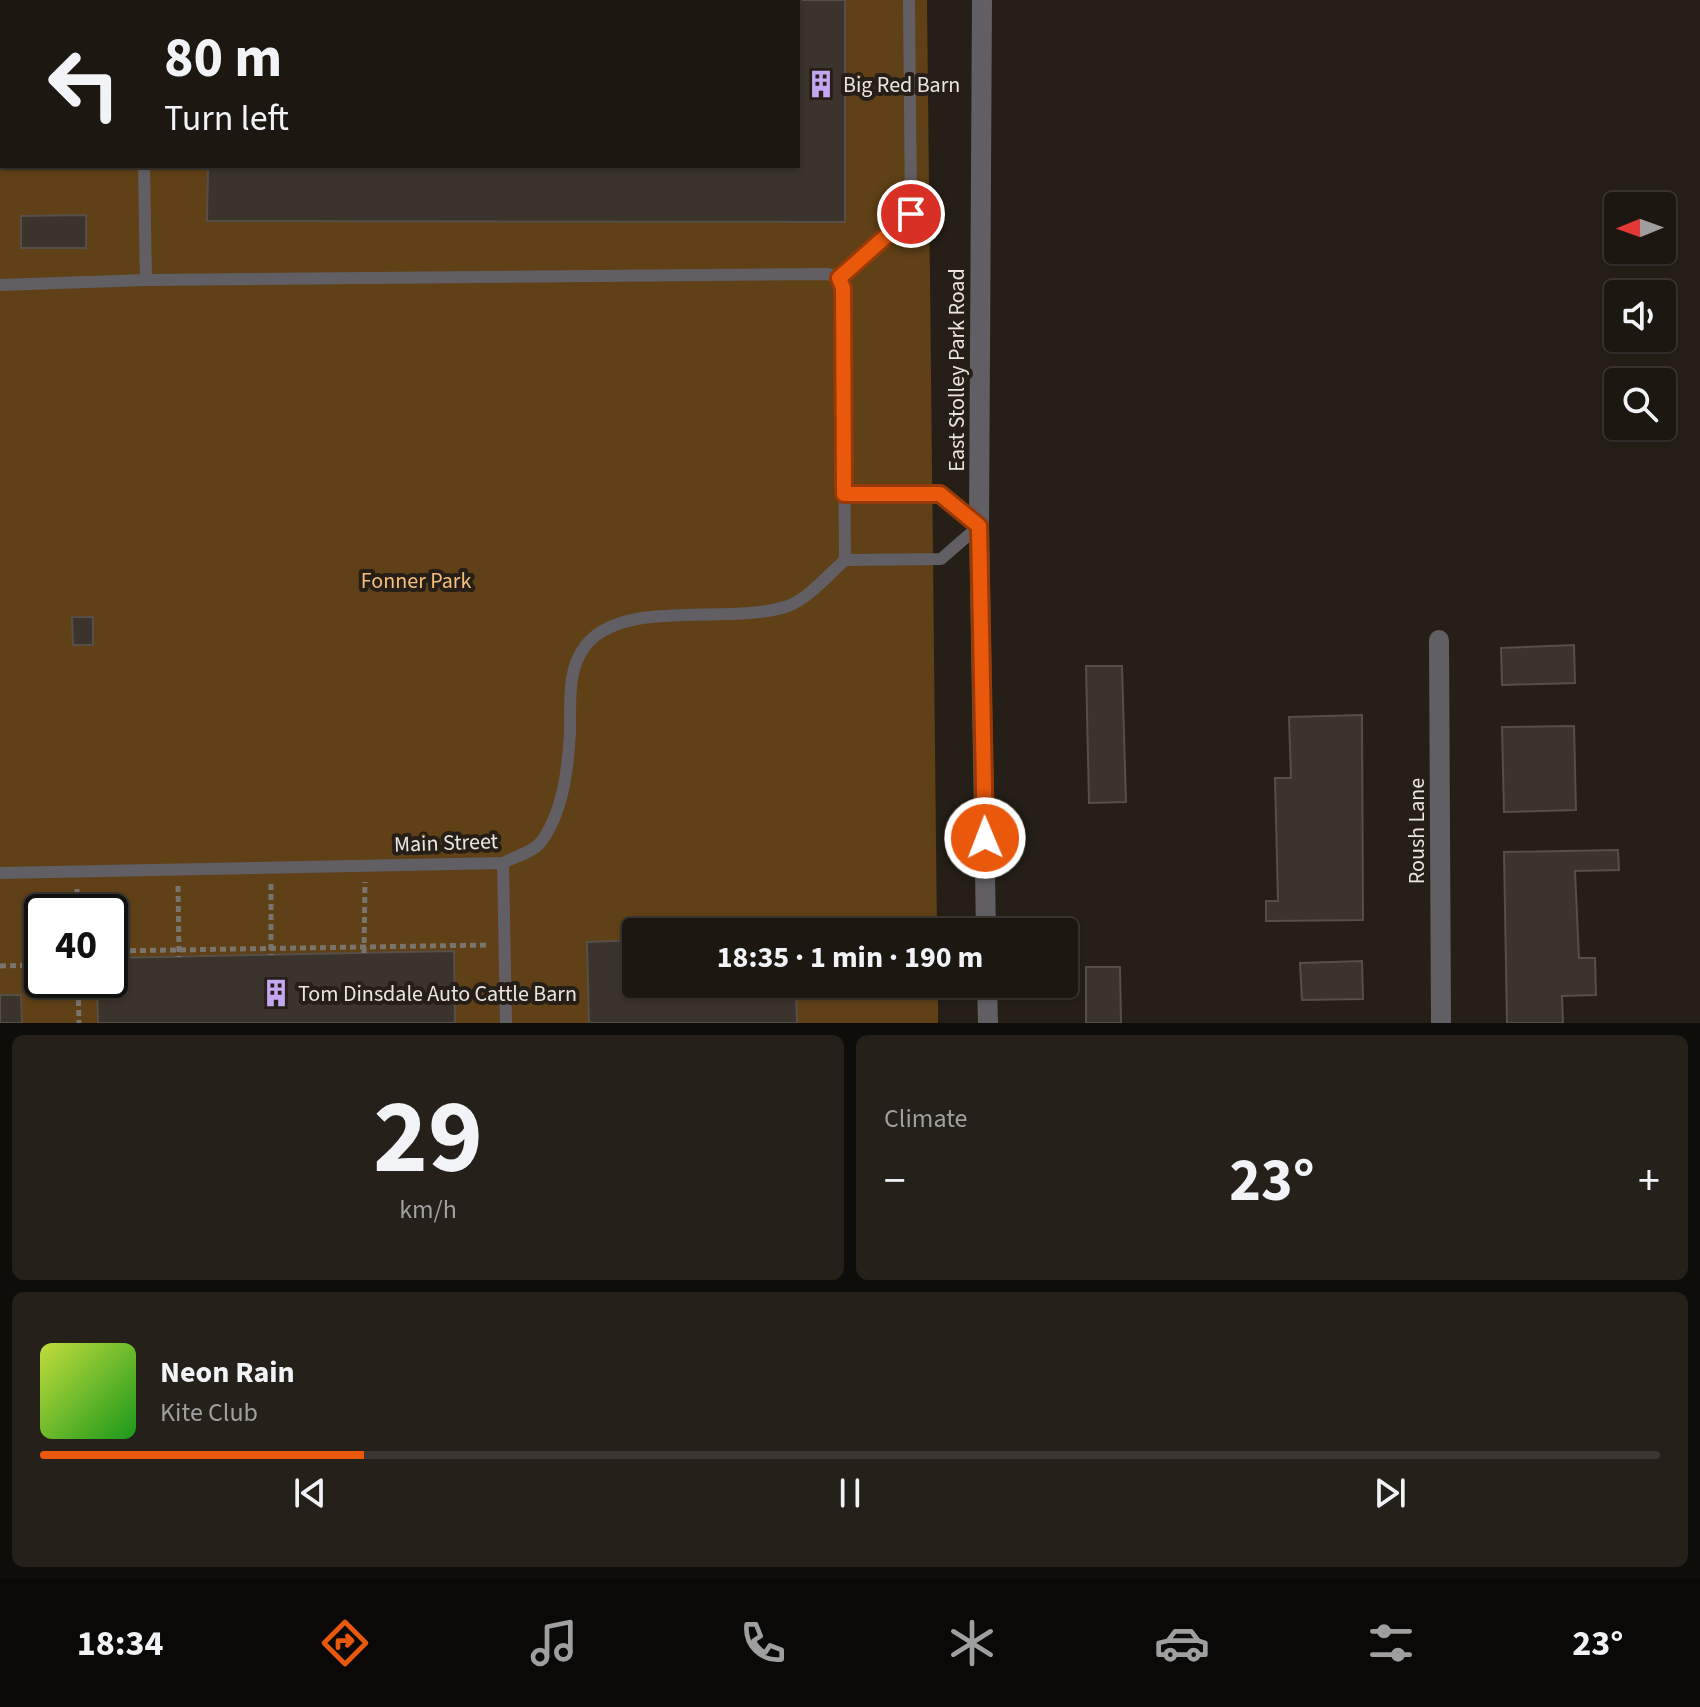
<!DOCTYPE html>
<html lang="en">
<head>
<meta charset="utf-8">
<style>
  :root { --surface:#1c1711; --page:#25201a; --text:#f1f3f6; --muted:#a09f9f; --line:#3a3631; --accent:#ea580c }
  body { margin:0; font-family:"Source Sans 3",sans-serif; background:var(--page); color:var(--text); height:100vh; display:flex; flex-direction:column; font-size:30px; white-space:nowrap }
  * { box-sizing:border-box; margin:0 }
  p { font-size:26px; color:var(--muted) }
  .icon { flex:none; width:44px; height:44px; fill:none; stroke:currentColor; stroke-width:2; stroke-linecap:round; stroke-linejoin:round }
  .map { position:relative; height:1023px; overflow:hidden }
  .side { display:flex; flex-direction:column; gap:12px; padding:12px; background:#0f0d09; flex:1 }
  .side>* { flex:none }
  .banner { position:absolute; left:0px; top:0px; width:800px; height:168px; box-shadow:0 2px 6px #0004,0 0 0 2px var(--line); background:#1c1711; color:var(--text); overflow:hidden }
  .needle { width:52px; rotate:269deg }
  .buttons { position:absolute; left:1604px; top:192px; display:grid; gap:16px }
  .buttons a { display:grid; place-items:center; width:72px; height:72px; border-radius:8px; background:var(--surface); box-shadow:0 2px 6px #0004,0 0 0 2px var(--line); font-size:40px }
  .speed { position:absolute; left:24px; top:894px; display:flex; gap:16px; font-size:40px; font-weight:700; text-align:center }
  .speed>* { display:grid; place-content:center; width:104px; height:104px; border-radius:50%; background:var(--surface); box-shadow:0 2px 6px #0004,0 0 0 2px var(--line); line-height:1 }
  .speed .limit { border:4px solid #111; border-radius:12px; background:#fff; color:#111 }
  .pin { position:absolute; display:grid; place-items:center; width:68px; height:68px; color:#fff; margin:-34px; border:4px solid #fff; border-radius:50%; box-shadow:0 2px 8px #0007 }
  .me { position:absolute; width:88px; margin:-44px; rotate:359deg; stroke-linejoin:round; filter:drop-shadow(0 0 6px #0008) }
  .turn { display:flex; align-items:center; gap:28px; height:168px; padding:0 32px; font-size:36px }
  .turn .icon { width:104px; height:104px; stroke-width:2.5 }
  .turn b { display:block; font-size:56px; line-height:68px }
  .big { font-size:60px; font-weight:700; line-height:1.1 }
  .side .tile { flex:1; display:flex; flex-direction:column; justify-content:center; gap:12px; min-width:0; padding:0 28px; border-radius:12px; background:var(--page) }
  .side .dial { align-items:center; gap:0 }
  .dial b { font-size:104px; line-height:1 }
  .song { display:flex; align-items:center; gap:24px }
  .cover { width:96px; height:96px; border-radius:12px; background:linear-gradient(135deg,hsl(70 70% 55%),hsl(120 70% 35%)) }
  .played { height:8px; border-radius:4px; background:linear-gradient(90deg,var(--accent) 20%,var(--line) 20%) }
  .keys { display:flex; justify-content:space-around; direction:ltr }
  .heat { display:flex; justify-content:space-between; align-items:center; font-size:44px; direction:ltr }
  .side .tiles { flex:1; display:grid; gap:12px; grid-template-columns:1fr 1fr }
  .tile:last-child { grid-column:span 2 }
  .trip { position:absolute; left:622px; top:918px; width:456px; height:80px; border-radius:8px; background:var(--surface); box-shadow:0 2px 6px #0004,0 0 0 2px var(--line); font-weight:700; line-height:80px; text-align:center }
  .dock { display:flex; height:128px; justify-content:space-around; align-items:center; background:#0b0907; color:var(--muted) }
  .dock .icon { width:56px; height:56px }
  .dock .current { color:var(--accent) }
  .dock b { font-size:36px; color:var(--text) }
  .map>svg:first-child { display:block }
  .green { fill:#5f4017; fill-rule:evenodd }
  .building { fill:#3b342c; stroke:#564f47; stroke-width:2 }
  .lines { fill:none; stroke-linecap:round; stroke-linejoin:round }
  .path { stroke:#79746d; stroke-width:5; stroke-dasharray:6 4; stroke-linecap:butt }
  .service { stroke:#615f64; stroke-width:12 }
  .minor { stroke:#615f64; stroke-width:20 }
  .tertiary { stroke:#615f64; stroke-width:20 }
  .route-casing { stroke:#983908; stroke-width:20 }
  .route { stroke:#ea580c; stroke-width:14 }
  .labels { text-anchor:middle; stroke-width:8; stroke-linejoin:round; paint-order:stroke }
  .poi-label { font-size:22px; fill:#eae5e0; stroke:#251f17; text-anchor:start }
  .street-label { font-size:22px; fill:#eae5e0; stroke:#251f17 }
  .park-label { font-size:22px; fill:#f7be79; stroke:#251f17 }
</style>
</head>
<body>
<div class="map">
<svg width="1700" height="1023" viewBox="0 0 1700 1023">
  <rect width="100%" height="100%" fill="#251f17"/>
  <!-- green -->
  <path class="green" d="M0 0H927L937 932H636V984H938V1023H0ZM2 2H798V166H2ZM42 912H110V980H42Z"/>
  <!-- building -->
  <g class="building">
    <polygon points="798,0 845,0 845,222 207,221 208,166 798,166"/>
    <polygon points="86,215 86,248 21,248 21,216"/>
    <polygon points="72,617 93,617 93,645 73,645"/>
    <polygon points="1574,645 1575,683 1502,685 1501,648"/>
    <polygon points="1086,666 1122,666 1126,802 1089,803"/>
    <polygon points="1362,715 1363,920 1266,921 1266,901 1278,901 1275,778 1291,778 1289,717"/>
    <polygon points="1574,726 1576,810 1504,812 1502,727"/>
    <polygon points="1618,850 1619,870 1575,871 1579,958 1595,958 1596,995 1562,996 1563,1023 1507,1023 1504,852"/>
    <polygon points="636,940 636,984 796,984 797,1023 589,1023 587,942"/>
    <polygon points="454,951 455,1023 98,1023 97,980 110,980 110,958"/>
    <polygon points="1362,961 1363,999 1302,1000 1300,963"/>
    <polygon points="1086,967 1120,967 1121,1023 1086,1023"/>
    <polygon points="0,995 21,995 22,1023 0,1023"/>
  </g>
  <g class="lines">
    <!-- path -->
    <g class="path">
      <polyline points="271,884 271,955"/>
      <polyline points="178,886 179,957"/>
      <polyline points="77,889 77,912"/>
      <polyline points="110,951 489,945"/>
      <polyline points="364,953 365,882"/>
      <polyline points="0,966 42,965"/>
      <polyline points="78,980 79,1023"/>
    </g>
    <!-- service -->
    <g class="service">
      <polyline points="145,2 145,0"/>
      <polyline points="0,155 2,155"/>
      <polyline points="144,166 146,280"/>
      <polyline points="839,278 911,214 909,0"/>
      <polyline points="0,285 146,280 828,274 839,278 843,288 845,560"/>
      <polyline points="844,494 940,494 979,526 941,559 845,560"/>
      <polyline points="503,863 506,1023"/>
      <path d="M0 873 503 863C514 857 533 852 540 843 563 814 568 768 570 733 571 704 566 670 586 645 625 597 729 626 788 606 808 599 829 574 845 560"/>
    </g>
    <!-- minor -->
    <polyline class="minor" points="1439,640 1441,1023"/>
    <!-- tertiary -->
    <g class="tertiary">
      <polyline points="982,0 979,526 986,932"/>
      <polyline points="987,984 988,1023"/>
    </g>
  </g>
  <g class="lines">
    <defs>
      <polyline id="route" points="911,214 839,278 843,288 844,494 940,494 979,526 985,838"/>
    </defs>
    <!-- route casing -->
    <use href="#route" class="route-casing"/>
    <!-- route -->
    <use href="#route" class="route"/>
  </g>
  <!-- icons -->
  <defs>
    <symbol id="building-bare" viewBox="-9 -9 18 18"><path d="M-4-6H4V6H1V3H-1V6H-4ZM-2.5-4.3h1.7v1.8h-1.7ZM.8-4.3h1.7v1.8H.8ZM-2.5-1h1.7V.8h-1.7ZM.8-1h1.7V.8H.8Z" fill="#c5a7f1" stroke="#251f17" stroke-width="2.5" paint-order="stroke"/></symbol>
  </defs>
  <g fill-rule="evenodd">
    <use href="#building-bare" x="801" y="64" width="40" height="40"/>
    <use href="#building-bare" x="256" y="973" width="40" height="40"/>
  </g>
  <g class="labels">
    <!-- poi labels -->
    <g class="poi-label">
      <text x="843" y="92">Big Red Barn</text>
      <text x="298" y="1001">Tom Dinsdale Auto Cattle Barn</text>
    </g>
    <!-- street labels -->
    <g class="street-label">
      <text transform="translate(956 370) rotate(-90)" y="8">East Stolley Park Road</text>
      <text transform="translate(1416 831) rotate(-90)" y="8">Roush Lane</text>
      <text transform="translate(446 842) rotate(-2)" y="8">Main Street</text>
    </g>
    <!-- park labels -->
    <g class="park-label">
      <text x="416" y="588">Fonner Park</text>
    </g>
  </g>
</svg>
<div class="buttons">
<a><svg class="needle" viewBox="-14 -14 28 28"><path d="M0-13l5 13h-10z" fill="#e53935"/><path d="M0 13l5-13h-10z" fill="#a09f9f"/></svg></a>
<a><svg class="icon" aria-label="sound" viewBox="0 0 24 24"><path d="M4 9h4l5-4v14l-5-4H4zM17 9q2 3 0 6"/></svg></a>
<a><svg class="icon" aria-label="search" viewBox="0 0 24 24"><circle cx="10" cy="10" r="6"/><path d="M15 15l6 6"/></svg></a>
</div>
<div class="speed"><div class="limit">40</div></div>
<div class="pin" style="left:911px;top:214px;background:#d93025"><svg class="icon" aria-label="arrive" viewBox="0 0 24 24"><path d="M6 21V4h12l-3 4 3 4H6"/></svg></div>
<svg class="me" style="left:985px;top:838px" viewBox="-20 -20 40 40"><circle r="17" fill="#ea580c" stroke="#fff" stroke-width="3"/><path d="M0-11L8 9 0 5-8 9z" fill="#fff"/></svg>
<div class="trip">18:35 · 1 min · 190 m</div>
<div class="banner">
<div class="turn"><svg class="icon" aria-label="left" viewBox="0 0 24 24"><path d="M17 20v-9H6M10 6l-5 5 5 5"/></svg><div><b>80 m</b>Turn left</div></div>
</div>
</div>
<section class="side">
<div class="tiles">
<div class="tile dial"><b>29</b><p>km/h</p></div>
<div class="tile"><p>Climate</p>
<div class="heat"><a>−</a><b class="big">23°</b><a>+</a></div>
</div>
<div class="tile">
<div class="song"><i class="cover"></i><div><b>Neon Rain</b><p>Kite Club</p></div></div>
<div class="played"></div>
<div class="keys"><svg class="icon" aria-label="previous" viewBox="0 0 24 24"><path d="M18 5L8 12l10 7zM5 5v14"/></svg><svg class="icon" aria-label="pause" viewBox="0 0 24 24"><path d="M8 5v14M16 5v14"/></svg><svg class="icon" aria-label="next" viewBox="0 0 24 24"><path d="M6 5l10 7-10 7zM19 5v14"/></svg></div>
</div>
</div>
</section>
<nav class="dock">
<b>18:34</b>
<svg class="icon current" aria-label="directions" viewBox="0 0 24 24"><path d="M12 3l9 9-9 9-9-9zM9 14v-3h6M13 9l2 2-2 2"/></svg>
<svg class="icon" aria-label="music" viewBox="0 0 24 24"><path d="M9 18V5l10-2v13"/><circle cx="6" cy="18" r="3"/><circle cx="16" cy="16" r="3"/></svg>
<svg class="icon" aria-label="phone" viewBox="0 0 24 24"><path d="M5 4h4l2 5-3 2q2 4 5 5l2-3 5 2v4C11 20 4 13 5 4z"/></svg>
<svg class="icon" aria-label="climate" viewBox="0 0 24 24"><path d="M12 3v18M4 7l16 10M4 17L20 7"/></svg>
<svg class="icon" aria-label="car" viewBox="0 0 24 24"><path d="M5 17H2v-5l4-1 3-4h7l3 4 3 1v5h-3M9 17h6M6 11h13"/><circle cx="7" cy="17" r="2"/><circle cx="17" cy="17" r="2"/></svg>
<svg class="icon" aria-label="filters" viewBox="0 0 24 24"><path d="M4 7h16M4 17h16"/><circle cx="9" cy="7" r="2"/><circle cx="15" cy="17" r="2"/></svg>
<b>23°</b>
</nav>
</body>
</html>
